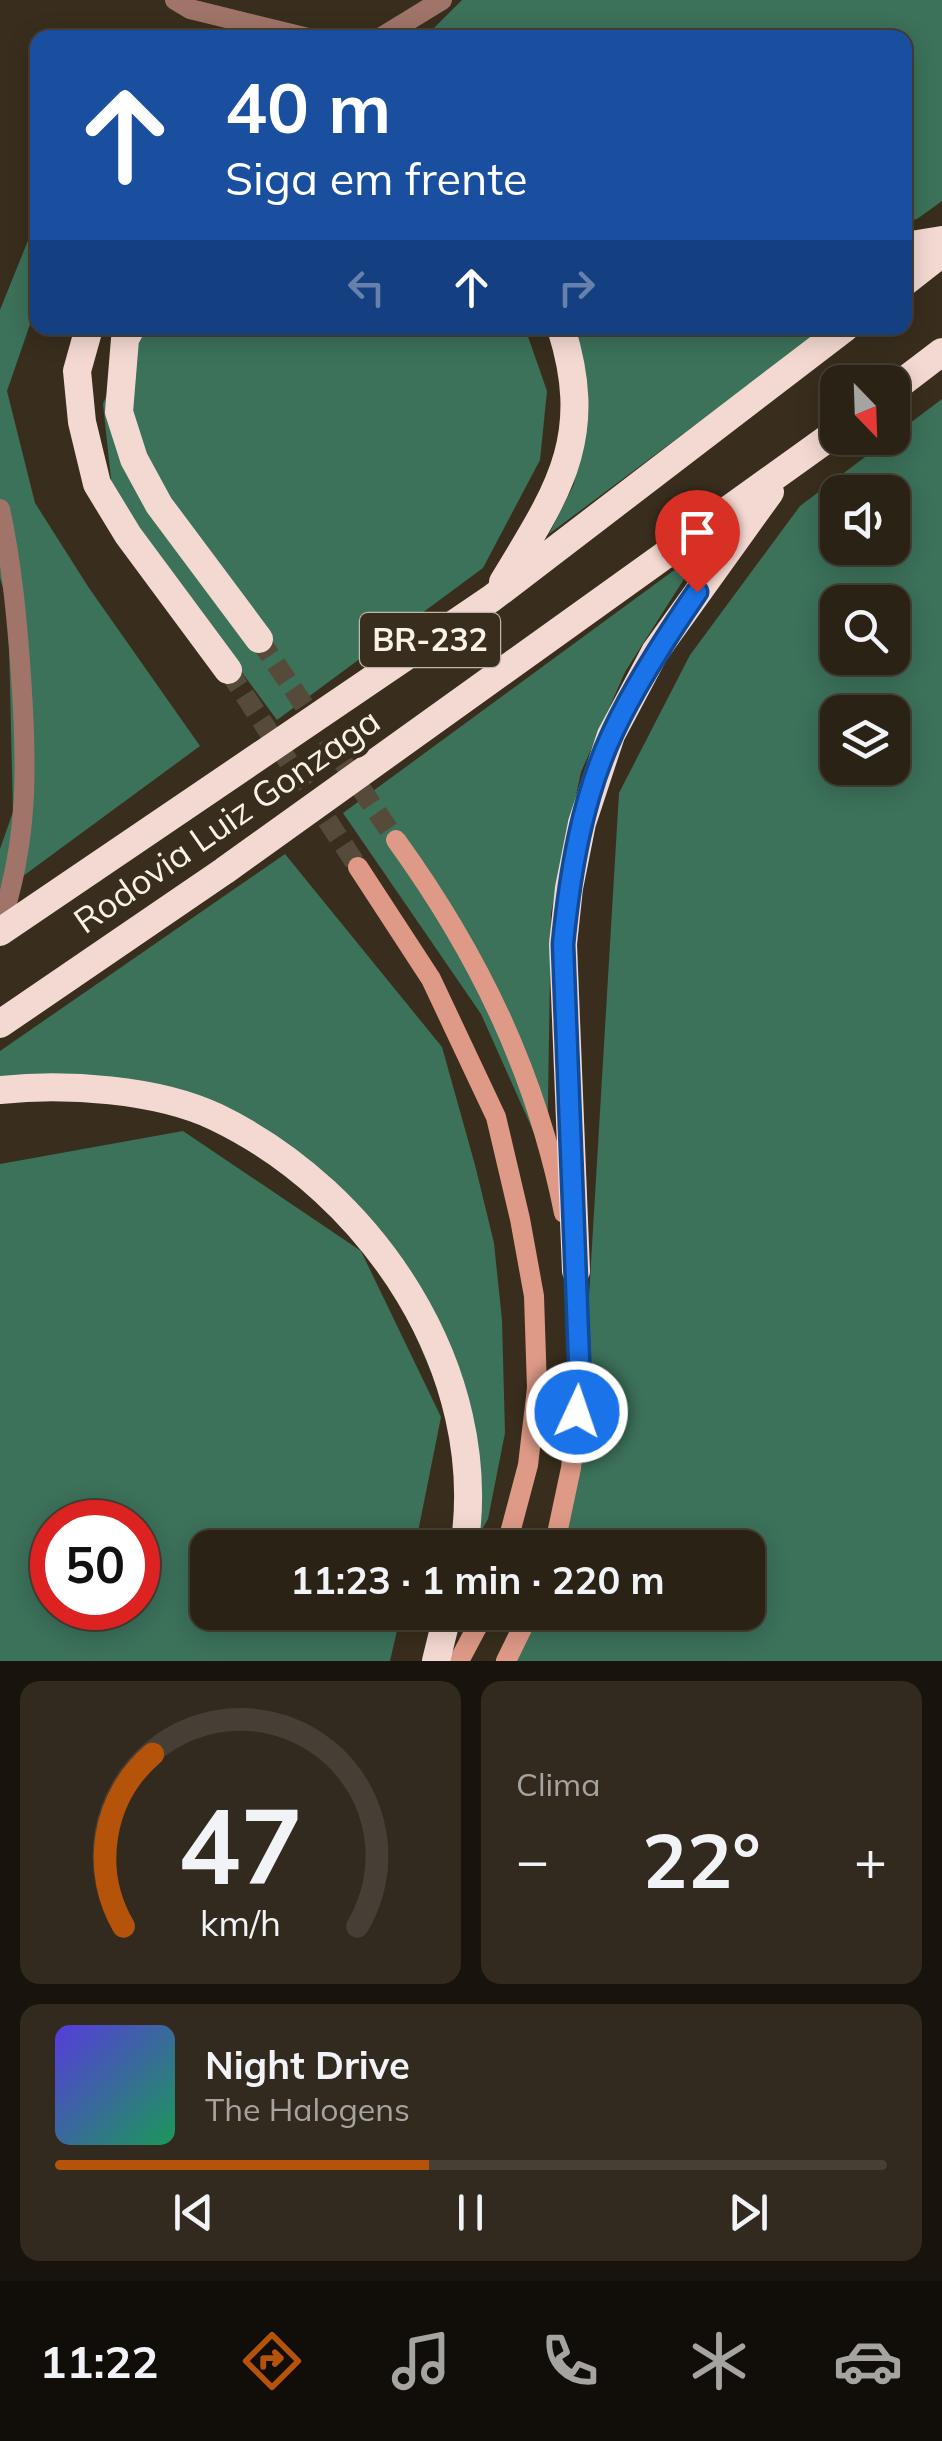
<!DOCTYPE html>
<html lang="pt">
<head>
<meta charset="utf-8">
<style>
  :root { --surface:#2b2216; --page:#332a1f; --text:#f1f3f6; --muted:#a6a4a1; --line:#473f35; --accent:#b45309 }
  body { margin:0; font-family:Mulish,sans-serif; background:var(--page); color:var(--text); height:100vh; display:flex; flex-direction:column; font-size:38px; white-space:nowrap }
  * { box-sizing:border-box; margin:0 }
  p { font-size:32px; color:var(--muted) }
  .icon { flex:none; width:55px; height:55px; fill:none; stroke:currentColor; stroke-width:2; stroke-linecap:round; stroke-linejoin:round }
  .map { position:relative; height:1661px; overflow:hidden }
  .side { display:flex; flex-direction:column; gap:20px; padding:20px; background:#18130c; flex:1 }
  .side>* { flex:none }
  .banner { position:absolute; left:30px; top:30px; width:882px; height:305px; border-radius:20px; box-shadow:0 5px 25px #0003,0 0 0 2px var(--line); background:#1a4fa0; color:#fff; overflow:hidden }
  .needle { width:65px; rotate:157deg }
  .buttons { position:absolute; left:820px; top:365px; display:grid; gap:20px }
  .buttons a { display:grid; place-items:center; width:90px; height:90px; border-radius:20px; background:var(--surface); box-shadow:0 5px 25px #0003,0 0 0 2px var(--line); font-size:50px }
  .speed { position:absolute; left:30px; top:1500px; display:flex; gap:20px; font-size:50px; font-weight:700; text-align:center }
  .speed>* { display:grid; place-content:center; width:130px; height:130px; border-radius:50%; background:var(--surface); box-shadow:0 5px 25px #0003,0 0 0 2px var(--line); line-height:1 }
  .speed .limit { border:15px solid #d22; background:#fff; color:#111 }
  .pin { position:absolute; display:grid; place-items:center; width:85px; height:85px; color:#fff; margin:-102px -42px; border-radius:50% 50% 50% 0; rotate:-45deg; box-shadow:0 0 10px #0007 }
  .pin .icon { rotate:45deg }
  .me { position:absolute; width:110px; margin:-55px; rotate:3deg; stroke-linejoin:round; filter:drop-shadow(0 0 8px #0008) }
  .turn { display:flex; align-items:center; gap:35px; height:210px; padding:0 30px; font-size:45px }
  .turn .icon { width:130px; height:130px; stroke-width:2.5 }
  .turn b { display:block; font-size:70px; line-height:85px }
  .lanes { display:flex; align-items:center; height:95px; padding:0 30px; background:#0003; justify-content:center; gap:50px; direction:ltr }
  .lanes .off { opacity:.35 }
  .big { font-size:75px; font-weight:700; line-height:1.1 }
  .side .tile { flex:1; display:flex; flex-direction:column; justify-content:center; gap:15px; min-width:0; padding:0 35px; border-radius:20px; background:var(--page) }
  .side .dial { align-items:center; gap:0 }
  .dial svg { height:260px; overflow:visible; fill:none; stroke:var(--line); stroke-width:7; stroke-linecap:round; text-anchor:middle }
  .dial text { fill:var(--text); stroke:none }
  .song { display:flex; align-items:center; gap:30px }
  .cover { width:120px; height:120px; border-radius:15px; background:linear-gradient(135deg,hsl(250 70% 55%),hsl(150 70% 35%)) }
  .played { height:10px; border-radius:5px; background:linear-gradient(90deg,var(--accent) 45%,var(--line) 45%) }
  .keys { display:flex; justify-content:space-around; direction:ltr }
  .heat { display:flex; justify-content:space-between; align-items:center; font-size:55px; direction:ltr }
  .side .tiles { flex:1; display:grid; gap:20px; grid-template-columns:1fr 1fr }
  .tile:last-child { grid-column:span 2 }
  .trip { position:absolute; left:190px; top:1530px; width:575px; height:100px; border-radius:20px; background:var(--surface); box-shadow:0 5px 25px #0003,0 0 0 2px var(--line); font-weight:700; line-height:100px; text-align:center }
  .tab-bar { display:flex; height:160px; justify-content:space-around; align-items:center; background:#110e09; color:var(--muted) }
  .tab-bar .icon { width:70px; height:70px }
  .tab-bar .active { color:var(--accent) }
  .tab-bar b { font-size:45px; color:var(--text) }
  .map>svg:first-child { display:block }
  .forest { fill:#3c715a; fill-rule:evenodd }
  .lines { fill:none; stroke-linecap:round; stroke-linejoin:round }
  .secondary-tunnel { stroke:#564b3b; stroke-width:20; stroke-dasharray:20 10; stroke-linecap:butt }
  .minor { stroke:#a07468; stroke-width:20 }
  .secondary { stroke:#df9a87; stroke-width:20 }
  .trunk { stroke:#f4d9d2; stroke-width:28 }
  .route-casing { stroke:#114b97; stroke-width:25 }
  .route { stroke:#1a73e8; stroke-width:18 }
  .labels { text-anchor:middle; stroke-width:10; stroke-linejoin:round; paint-order:stroke }
  .shield { fill:#392e1d; stroke:#bfb7aa; stroke-width:2.5 }
  .shield-label { font-size:32px; font-weight:bold; fill:#f9f2e7 }
  .street-label { font-size:35px; fill:#f9f2e7; stroke:#392e1d }
</style>
</head>
<body>
<div class="map">
<svg width="942" height="1661" viewBox="0 0 942 1661">
  <rect width="100%" height="100%" fill="#392e1d"/>
  <!-- forest -->
  <g class="forest">
    <polygon points="462,0 942,0 942,201 917,219 905,222 905,38 425,37"/>
    <polygon points="37,225 37,304 7,391 35,503 89,588 200,746 0,893 0,849 13,812 8,605 0,578 0,310 31,233"/>
    <polygon points="138,328 525,328 547,391 540,460 483,568 277,720 113,497 103,404 128,343"/>
    <polygon points="556,328 825,328 549,534 574,484 584,409"/>
    <path d="M942 399V1661H514L537 1613 748 1612V1548L559 1547 580 1447 619 793 690 655 800 506ZM838 492H892V548H838ZM838 602H892V658H838ZM838 712H892V768H838Z"/>
    <polygon points="703,549 625,672 581,772 551,913 547,1162 481,1014 343,813"/>
    <polygon points="285,854 442,1047 475,1165 494,1243 502,1320 505,1433 488,1519 472,1547 466,1454 414,1332 372,1249 298,1168 199,1120 91,1098 0,1101 0,1051"/>
    <path d="M183 1131 361 1251 441 1417 415 1547 208 1548V1612L401 1613 390 1661H0V1164ZM138 1522V1608H52V1522Z"/>
  </g>
  <g class="lines">
    <!-- secondary-tunnel -->
    <g class="secondary-tunnel">
      <polyline points="259,639 396,840"/>
      <polyline points="228,670 358,867"/>
    </g>
    <!-- minor -->
    <g class="minor">
      <polyline points="175,0 190,9 308,38"/>
      <polyline points="380,38 442,0"/>
      <path d="M0 509C12 564 17 619 21 676 27 763 29 840 0 925"/>
    </g>
    <!-- secondary -->
    <g class="secondary">
      <path d="M396 840C479 955 536 1073 564 1213"/>
      <polyline points="358,867 431,979 496,1117 520,1219 534,1296 537,1388 528,1465 506,1548"/>
      <polyline points="554,1548 571,1468 580,1385 574,1261"/>
      <polyline points="459,1661 485,1612"/>
      <polyline points="506,1661 530,1612"/>
    </g>
    <!-- trunk -->
    <g class="trunk">
      <polyline points="905,246 942,240"/>
      <polyline points="905,282 942,253"/>
      <polyline points="89,328 77,371 82,422 97,484 128,535 228,670"/>
      <polyline points="131,328 125,339 119,412 134,459 159,505 259,639"/>
      <polyline points="892,390 942,352"/>
      <path d="M503 582C558 491 596 438 561 328"/>
      <polyline points="0,932 492,598 845,328"/>
      <polyline points="0,1024 224,871 838,431"/>
      <path d="M0 1090C65 1083 157 1089 216 1117 372 1192 492 1371 464 1548"/>
      <polyline points="576,1271 563,944 569,888 582,823 611,735 655,652 770,492"/>
      <polyline points="436,1661 448,1612"/>
    </g>
  </g>
  <g class="lines">
    <defs>
      <path id="route" d="M577 1412 580 1385 563 944C570 873 582 798 613 732 636 683 666 637 697 592"/>
    </defs>
    <!-- route casing -->
    <use href="#route" class="route-casing"/>
    <!-- route -->
    <use href="#route" class="route"/>
  </g>
  <g class="labels">
    <!-- shield labels -->
    <rect class="shield" x="360" y="613" width="140" height="54" rx="8"/>
    <g class="shield-label">
      <text x="430" y="651">BR-232</text>
    </g>
    <!-- street labels -->
    <g class="street-label">
      <text transform="translate(227 821) rotate(-35)" y="12">Rodovia Luiz Gonzaga</text>
    </g>
  </g>
</svg>
<div class="buttons">
<a><svg class="needle" viewBox="-14 -14 28 28"><path d="M0-13l5 13h-10z" fill="#e53935"/><path d="M0 13l5-13h-10z" fill="#a6a4a1"/></svg></a>
<a><svg class="icon" aria-label="sound" viewBox="0 0 24 24"><path d="M4 9h4l5-4v14l-5-4H4zM17 9q2 3 0 6"/></svg></a>
<a><svg class="icon" aria-label="search" viewBox="0 0 24 24"><circle cx="10" cy="10" r="6"/><path d="M15 15l6 6"/></svg></a>
<a><svg class="icon" aria-label="layers" viewBox="0 0 24 24"><path d="M12 4l9 5-9 5-9-5zM3 14l9 5 9-5"/></svg></a>
</div>
<div class="speed"><div class="limit">50</div></div>
<div class="pin" style="left:697px;top:592px;background:#d93025"><svg class="icon" aria-label="arrive" viewBox="0 0 24 24"><path d="M6 21V4h12l-3 4 3 4H6"/></svg></div>
<svg class="me" style="left:577px;top:1412px" viewBox="-20 -20 40 40"><circle r="17" fill="#1a73e8" stroke="#fff" stroke-width="3"/><path d="M0-11L8 9 0 5-8 9z" fill="#fff"/></svg>
<div class="trip">11:23 · 1 min · 220 m</div>
<div class="banner">
<div class="turn"><svg class="icon" aria-label="ahead" viewBox="0 0 24 24"><path d="M12 20V5M6 11l6-6 6 6"/></svg><div><b>40 m</b>Siga em frente</div></div>
<div class="lanes"><svg class="icon off" aria-label="left" viewBox="0 0 24 24"><path d="M17 20v-9H6M10 6l-5 5 5 5"/></svg><svg class="icon" aria-label="ahead" viewBox="0 0 24 24"><path d="M12 20V5M6 11l6-6 6 6"/></svg><svg class="icon off" aria-label="right" viewBox="0 0 24 24"><path d="M7 20v-9h11M14 6l5 5-5 5"/></svg></div>
</div>
</div>
<section class="side">
<div class="tiles">
<div class="tile dial"><svg viewBox="0 0 100 80">
<path d="M14 69A42 42 0 1 1 86 69"/>
<path d="M14 69A42 42 0 0 1 23 16" stroke="#b45309"/>
<text x="50" y="56" font-size="32" font-weight="700">47</text>
<text x="50" y="72" font-size="11">km/h</text>
</svg></div>
<div class="tile"><p>Clima</p>
<div class="heat"><a>−</a><b class="big">22°</b><a>+</a></div>
</div>
<div class="tile">
<div class="song"><i class="cover"></i><div><b>Night Drive</b><p>The Halogens</p></div></div>
<div class="played"></div>
<div class="keys"><svg class="icon" aria-label="previous" viewBox="0 0 24 24"><path d="M18 5L8 12l10 7zM5 5v14"/></svg><svg class="icon" aria-label="pause" viewBox="0 0 24 24"><path d="M8 5v14M16 5v14"/></svg><svg class="icon" aria-label="next" viewBox="0 0 24 24"><path d="M6 5l10 7-10 7zM19 5v14"/></svg></div>
</div>
</div>
</section>
<nav class="tab-bar">
<b>11:22</b>
<svg class="icon active" aria-label="directions" viewBox="0 0 24 24"><path d="M12 3l9 9-9 9-9-9zM9 14v-3h6M13 9l2 2-2 2"/></svg>
<svg class="icon" aria-label="music" viewBox="0 0 24 24"><path d="M9 18V5l10-2v13"/><circle cx="6" cy="18" r="3"/><circle cx="16" cy="16" r="3"/></svg>
<svg class="icon" aria-label="phone" viewBox="0 0 24 24"><path d="M5 4h4l2 5-3 2q2 4 5 5l2-3 5 2v4C11 20 4 13 5 4z"/></svg>
<svg class="icon" aria-label="climate" viewBox="0 0 24 24"><path d="M12 3v18M4 7l16 10M4 17L20 7"/></svg>
<svg class="icon" aria-label="car" viewBox="0 0 24 24"><path d="M5 17H2v-5l4-1 3-4h7l3 4 3 1v5h-3M9 17h6M6 11h13"/><circle cx="7" cy="17" r="2"/><circle cx="17" cy="17" r="2"/></svg>
</nav>
</body>
</html>
